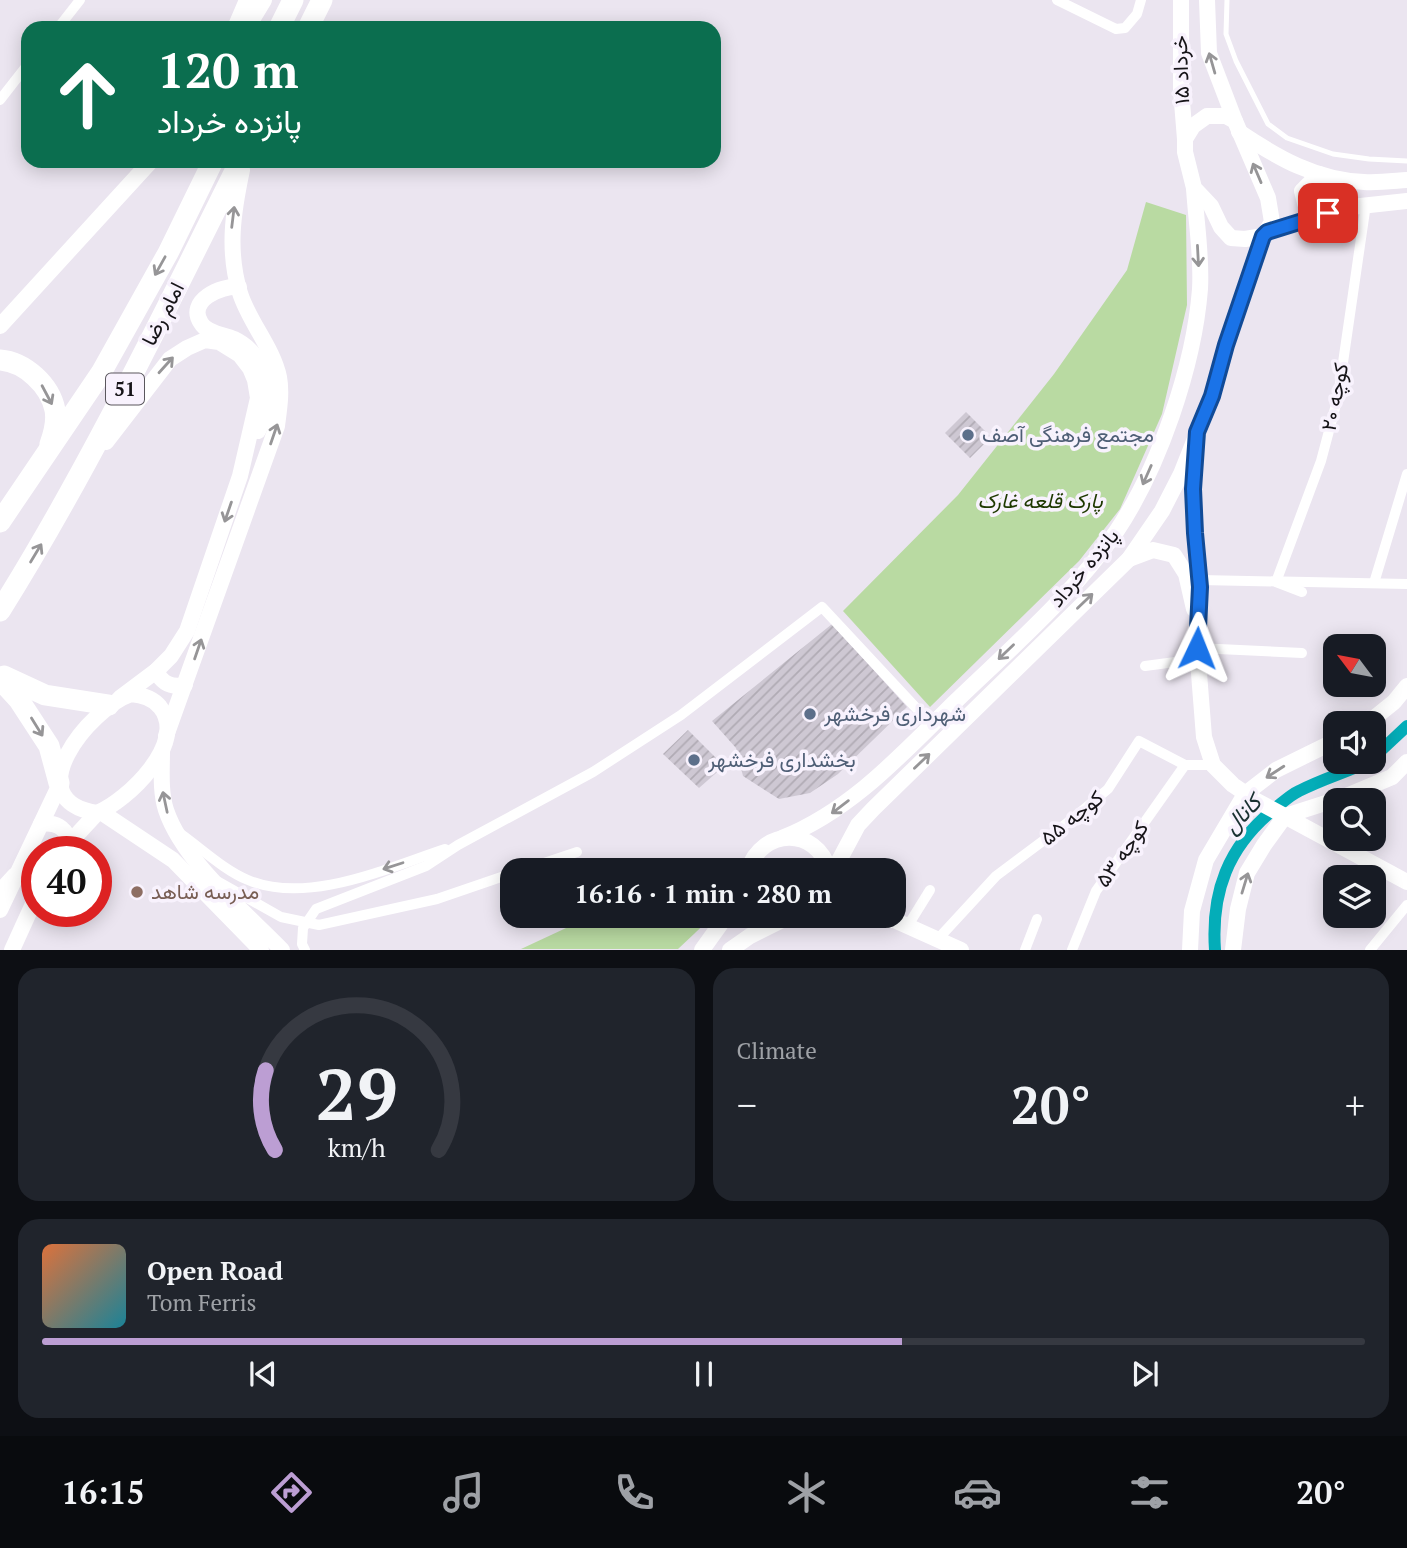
<!DOCTYPE html>
<html lang="en">
<head>
<meta charset="utf-8">
<style>
  :root { --surface:#171b24; --page:#20242c; --text:#f1f3f6; --muted:#9ea1a6; --line:#363941; --accent:#bc9ed3 }
  body { margin:0; font-family:"PT Serif",Vazirmatn,serif; background:var(--page); color:var(--text); height:100vh; display:flex; flex-direction:column; font-size:26px; white-space:nowrap }
  * { box-sizing:border-box; margin:0 }
  p { font-size:23px; color:var(--muted) }
  .icon { flex:none; width:38px; height:38px; fill:none; stroke:currentColor; stroke-width:2; stroke-linecap:round; stroke-linejoin:round }
  .map { position:relative; height:950px; overflow:hidden }
  .details { display:flex; flex-direction:column; gap:18px; padding:18px; background:#0d0f14; flex:1 }
  .details>* { flex:none }
  .top-card { position:absolute; left:21px; top:21px; width:700px; height:147px; border-radius:21px; box-shadow:0 4px 18px #0003; background:#0b6e4f; color:#fff; overflow:hidden }
  .needle { width:46px; rotate:302deg }
  .controls { position:absolute; left:1323px; top:634px; display:grid; gap:14px }
  .controls a { display:grid; place-items:center; width:63px; height:63px; border-radius:14px; background:var(--surface); box-shadow:0 4px 18px #0003; font-size:35px }
  .speed { position:absolute; left:21px; top:836px; display:flex; gap:14px; font-size:35px; font-weight:700; text-align:center }
  .speed>* { display:grid; place-content:center; width:91px; height:91px; border-radius:50%; background:var(--surface); box-shadow:0 4px 18px #0003; line-height:1 }
  .speed .limit { border:10px solid #d22; background:#fff; color:#111 }
  .pin { position:absolute; display:grid; place-items:center; width:60px; height:60px; color:#fff; margin:-30px; border-radius:14px; box-shadow:0 4px 10px #0006 }
  .me { position:absolute; width:77px; margin:-38px; rotate:2deg; stroke-linejoin:round; filter:drop-shadow(0 0 5px #0008) }
  .turn { display:flex; align-items:center; gap:24px; height:147px; padding:0 21px; font-size:32px }
  .turn .icon { width:91px; height:91px; stroke-width:2.5 }
  .turn b { display:block; font-size:49px; line-height:60px }
  .big { font-size:52px; font-weight:600; line-height:1.1 }
  .details .card { flex:1; display:flex; flex-direction:column; justify-content:center; gap:10px; min-width:0; padding:0 24px; border-radius:21px; background:var(--page) }
  .details .dial { align-items:center; gap:0 }
  .dial svg { height:182px; overflow:visible; fill:none; stroke:var(--line); stroke-width:7; stroke-linecap:round; text-anchor:middle }
  .dial text { fill:var(--text); stroke:none }
  .song { display:flex; align-items:center; gap:21px }
  .cover { width:84px; height:84px; border-radius:10px; background:linear-gradient(135deg,hsl(20 70% 55%),hsl(190 70% 35%)) }
  .played { height:7px; border-radius:4px; background:linear-gradient(90deg,var(--accent) 65%,var(--line) 65%) }
  .keys { display:flex; justify-content:space-around; direction:ltr }
  .heat { display:flex; justify-content:space-between; align-items:center; font-size:38px; direction:ltr }
  .details .tiles { flex:1; display:grid; gap:18px; grid-template-columns:1fr 1fr }
  .card:last-child { grid-column:span 2 }
  .trip { position:absolute; left:500px; top:858px; width:406px; height:70px; border-radius:21px; background:var(--surface); box-shadow:0 4px 18px #0003; font-weight:600; line-height:70px; text-align:center }
  .dock { display:flex; height:112px; justify-content:space-around; align-items:center; background:#090b0e; color:var(--muted) }
  .dock .icon { width:49px; height:49px }
  .dock .selected { color:var(--accent) }
  .dock b { font-size:32px; color:var(--text) }
  .map>svg:first-child { display:block }
  .green { fill:#b9daa2 }
  .lines { fill:none; stroke-linecap:round; stroke-linejoin:round }
  .canal { stroke:#04adb8; stroke-width:12 }
  .building { fill:url(#building-hatch) }
  .lane { stroke:#fff; stroke-width:5 }
  .street { stroke:#fff; stroke-width:10 }
  .secondary { stroke:#fff; stroke-width:16 }
  .highway { stroke:#fff; stroke-width:21 }
  .oneway { stroke:#969597 }
  .route-casing { stroke:#114b97; stroke-width:18 }
  .route { stroke:#1a73e8; stroke-width:12 }
  .service-dot { fill:#5c6f8a; stroke:#f8f2fd; stroke-width:2.5 }
  .education-dot { fill:#8d6e63; stroke:#f8f2fd; stroke-width:2.5 }
  .labels { text-anchor:middle; stroke-width:7; stroke-linejoin:round; paint-order:stroke }
  .shield { fill:#f8f2fd; stroke:#5a575d; stroke-width:2 }
  .shield-label { font-size:19px; font-weight:bold; fill:#161418 }
  .street-label { font-size:21px; fill:#161418; stroke:#f8f2fd }
  .service-label { font-size:21px; fill:#4e5e75; stroke:#f8f2fd; text-anchor:start }
  .park-label { font-size:21px; font-style:italic; fill:#1e3900; stroke:#f8f2fd }
  .education-label { font-size:21px; fill:#785e54; stroke:#f8f2fd; text-anchor:start }
  .water-label { font-size:23px; font-style:italic; fill:#193031; stroke:#f8f2fd }
</style>
</head>
<body>
<div class="map">
<svg width="1407" height="950" viewBox="0 0 1407 950">
  <defs>
    <pattern id="building-hatch" width="6" height="6" patternUnits="userSpaceOnUse" patternTransform="scale(1.75)"><rect width="6" height="6" fill="#cec8d3"/><path d="M-1 1l2-2M0 6l6-6M5 7l2-2" fill="none" stroke="#b0abb4"/></pattern>
  </defs>
  <rect width="100%" height="100%" fill="#ebe5f0"/>
  <!-- green -->
  <g class="green">
    <polygon points="1146,202 1186,215 1187,305 1162,414 1120,509 1079,561 930,707 843,611 958,495 1054,374 1127,270"/>
    <polygon points="594,915 713,915 713,916 678,949 521,949"/>
  </g>
  <g class="lines">
    <!-- canal -->
    <g class="canal">
      <polyline points="1374,757 1407,726"/>
      <path d="M1215 950C1211 892 1228 847 1273 810 1281 804 1290 795 1299 791 1322 779 1347 772 1370 761"/>
    </g>
  </g>
  <!-- building -->
  <g class="building">
    <polygon points="966,412 991,437 970,458 945,433"/>
    <polygon points="832,624 907,707 838,774 810,793 779,799 743,776 736,748 712,721"/>
    <polygon points="688,730 724,766 699,788 663,754"/>
  </g>
  <g class="lines">
    <!-- lane -->
    <polyline class="lane" points="1227,0 1226,34 1236,61 1268,124 1287,138 1333,154 1369,159 1407,161"/>
    <!-- street -->
    <g class="street">
      <polyline points="1057,0 1116,29 1125,28 1137,14 1141,0"/>
      <polyline points="58,28 80,0"/>
      <polyline points="0,100 28,64"/>
      <polyline points="1200,580 1407,584"/>
      <polyline points="1374,583 1407,474"/>
      <polyline points="1302,592 1276,582 1321,461 1338,397 1366,204"/>
      <polyline points="1197,648 1302,653"/>
      <polyline points="1145,666 1198,659"/>
      <path d="M181 834C202 849 224 870 248 880 308 905 387 868 445 849"/>
      <polyline points="523,870 577,852"/>
      <polyline points="219,882 281,917 319,925 437,899 513,873"/>
      <polyline points="0,887 13,873"/>
      <polyline points="907,927 930,890"/>
      <polyline points="937,940 996,876 1071,820 1108,789 1139,741 1185,765 1213,765"/>
      <polyline points="305,950 302,944 303,928 316,909 426,866 458,845 593,772 681,715 822,607 932,725"/>
      <polyline points="1025,950 1037,919"/>
      <polyline points="1072,950 1096,891 1185,765"/>
      <polyline points="1370,950 1407,905"/>
    </g>
    <!-- secondary -->
    <g class="secondary">
      <polyline points="1181,0 1181,90 1185,139"/>
      <polyline points="1207,0 1209,53 1235,121"/>
      <polyline points="235,28 247,0"/>
      <polyline points="247,28 264,0"/>
      <path d="M1239 132C1278 158 1316 180 1364 182 1378 183 1393 181 1407 180"/>
      <polyline points="1315,217 1305,203 1302,191 1319,174"/>
      <polyline points="1267,232 1342,208 1407,201"/>
      <path d="M239 287C221 285 186 301 201 323 207 334 224 334 234 339 257 350 271 376 270 401 269 411 262 422 258 431"/>
      <polyline points="0,326 151,161"/>
      <polyline points="106,442 170,359 187,348 205,340 219,342 240,355 250,368 255,380 258,398 240,476 187,631 171,656 156,671 120,698"/>
      <polyline points="1196,451 1193,489 1195,533 1200,587 1197,648 1204,737 1213,765 1233,785 1255,800 1407,882"/>
      <polyline points="1129,559 1153,550 1174,555 1186,574 1194,609"/>
      <path d="M156 671C162 683 171 688 185 685"/>
      <path d="M131 694C143 695 153 698 160 707 189 742 127 801 97 813 15 800 89 709 131 694Z"/>
      <polyline points="1368,723 1394,702 1407,686"/>
      <path d="M166 736 277 426C279 410 282 393 279 377 273 348 249 322 240 293 227 251 233 212 242 170"/>
      <path d="M162 751C162 770 160 791 166 810 183 861 244 911 282 950"/>
      <polyline points="1337,800 1392,777 1407,762"/>
      <polyline points="101,812 173,860 261,950"/>
      <path d="M41 824C56 822 64 827 70 840"/>
      <path d="M782 838C852 810 903 753 956 701 1011 648 1072 596 1116 532 1159 468 1194 366 1200 289 1202 256 1196 221 1194 188"/>
      <polyline points="61,852 97,813"/>
      <path d="M748 870C762 828 816 826 829 870"/>
      <polyline points="834,870 858,825 873,809 1129,559 1162,511 1181,474 1212,396 1226,345 1263,236 1272,222 1268,198 1235,121 1226,116 1207,116 1193,126 1185,139 1185,152 1194,188 1211,206 1221,227 1231,238 1245,239 1263,236"/>
      <polyline points="0,910 59,786"/>
      <polyline points="883,915 961,950"/>
      <polyline points="807,916 891,920"/>
      <polyline points="12,950 37,895"/>
      <polyline points="702,950 727,915"/>
      <polyline points="730,950 750,936 782,920"/>
      <polyline points="1190,950 1192,911 1206,860 1245,794 1276,770 1335,741"/>
      <polyline points="1233,950 1238,909 1247,873 1264,845 1285,816 1335,800"/>
    </g>
    <!-- highway -->
    <g class="highway">
      <polyline points="279,28 293,0"/>
      <polyline points="308,28 322,0"/>
      <path d="M0 360C25 362 50 385 55 410 57 421 54 433 50 444"/>
      <polyline points="0,522 101,373 168,253 213,161"/>
      <path d="M0 611C90 467 164 313 240 161"/>
      <polyline points="4,676 45,695 109,705"/>
      <polyline points="0,679 19,700 49,746 59,783"/>
    </g>
  </g>
  <!-- one-way arrows -->
  <defs><path id="oneway-shaft" d="M-6 0H5M1.5-3L5.5 0L1.5 3" fill="none" stroke-width="1.6" stroke-linecap="round" stroke-linejoin="round" transform="scale(1.75)"/></defs>
  <g class="oneway">
    <use href="#oneway-shaft" transform="translate(1212 63) rotate(-106)"/>
    <use href="#oneway-shaft" transform="translate(1257 173) rotate(-113)"/>
    <use href="#oneway-shaft" transform="translate(233 217) rotate(-83)"/>
    <use href="#oneway-shaft" transform="translate(1198 256) rotate(87)"/>
    <use href="#oneway-shaft" transform="translate(160 266) rotate(119)"/>
    <use href="#oneway-shaft" transform="translate(166 365) rotate(-48)"/>
    <use href="#oneway-shaft" transform="translate(47 395) rotate(62)"/>
    <use href="#oneway-shaft" transform="translate(274 434) rotate(-71)"/>
    <use href="#oneway-shaft" transform="translate(1147 475) rotate(114)"/>
    <use href="#oneway-shaft" transform="translate(228 512) rotate(109)"/>
    <use href="#oneway-shaft" transform="translate(36 553) rotate(-59)"/>
    <use href="#oneway-shaft" transform="translate(1085 601) rotate(-44)"/>
    <use href="#oneway-shaft" transform="translate(198 649) rotate(-71)"/>
    <use href="#oneway-shaft" transform="translate(1006 652) rotate(136)"/>
    <use href="#oneway-shaft" transform="translate(37 727) rotate(58)"/>
    <use href="#oneway-shaft" transform="translate(922 761) rotate(-44)"/>
    <use href="#oneway-shaft" transform="translate(1275 772) rotate(147)"/>
    <use href="#oneway-shaft" transform="translate(165 802) rotate(-102)"/>
    <use href="#oneway-shaft" transform="translate(840 807) rotate(143)"/>
    <use href="#oneway-shaft" transform="translate(393 866) rotate(162)"/>
    <use href="#oneway-shaft" transform="translate(1245 883) rotate(-73)"/>
  </g>
  <g class="lines">
    <defs>
      <polyline id="route" points="1197,648 1200,587 1195,533 1193,489 1197,432 1212,396 1226,345 1263,236 1267,232 1328,213"/>
    </defs>
    <!-- route casing -->
    <use href="#route" class="route-casing"/>
    <!-- route -->
    <use href="#route" class="route"/>
  </g>
  <!-- markers -->
  <g class="service-dot">
    <circle cx="968" cy="435" r="7"/>
    <circle cx="810" cy="714" r="7"/>
    <circle cx="694" cy="760" r="7"/>
  </g>
  <circle class="education-dot" cx="137" cy="892" r="7"/>
  <g class="labels">
    <!-- shield labels -->
    <rect class="shield" x="106" y="373.5" width="38" height="31" rx="5"/>
    <g class="shield-label">
      <text x="125" y="396">51</text>
    </g>
    <!-- street labels -->
    <g class="street-label">
      <text transform="translate(1181 70) rotate(-92)" y="7">۱۵ خرداد</text>
      <text transform="translate(163 314) rotate(-63)" y="7">امام رضا</text>
      <text transform="translate(1335 397) rotate(-79)" y="7">کوچه ۲۰</text>
      <text transform="translate(1084 568) rotate(-50)" y="7">پانزده خرداد</text>
      <text transform="translate(1072 818) rotate(-39)" y="7">کوچه ۵۵</text>
      <text transform="translate(1122 854) rotate(-55)" y="7">کوچه ۵۳</text>
    </g>
    <!-- service labels -->
    <g class="service-label">
      <text x="982" y="442">مجتمع فرهنگی آصف</text>
      <text x="824" y="721">شهرداری فرخشهر</text>
      <text x="708" y="767">بخشداری فرخشهر</text>
    </g>
    <!-- park labels -->
    <g class="park-label">
      <text x="1040" y="508">پارک قلعه غارک</text>
    </g>
    <!-- education labels -->
    <g class="education-label">
      <text x="151" y="899">مدرسه شاهد</text>
    </g>
    <!-- water labels -->
    <g class="water-label">
      <text transform="translate(1242 814) rotate(-46)" y="8">کانال</text>
    </g>
  </g>
</svg>
<div class="controls">
<a><svg class="needle" viewBox="-14 -14 28 28"><path d="M0-13l5 13h-10z" fill="#e53935"/><path d="M0 13l5-13h-10z" fill="#9ea1a6"/></svg></a>
<a><svg class="icon" aria-label="sound" viewBox="0 0 24 24"><path d="M4 9h4l5-4v14l-5-4H4zM17 9q2 3 0 6"/></svg></a>
<a><svg class="icon" aria-label="search" viewBox="0 0 24 24"><circle cx="10" cy="10" r="6"/><path d="M15 15l6 6"/></svg></a>
<a><svg class="icon" aria-label="layers" viewBox="0 0 24 24"><path d="M12 4l9 5-9 5-9-5zM3 14l9 5 9-5"/></svg></a>
</div>
<div class="speed"><div class="limit">40</div></div>
<div class="pin" style="left:1328px;top:213px;background:#d93025"><svg class="icon" aria-label="arrive" viewBox="0 0 24 24"><path d="M6 21V4h12l-3 4 3 4H6"/></svg></div>
<svg class="me" style="left:1197px;top:648px" viewBox="-20 -20 40 40"><path d="M0-17L14 15 0 8-14 15z" fill="#1a73e8" stroke="#fff" stroke-width="4"/></svg>
<div class="trip">16:16 · 1 min · 280 m</div>
<div class="top-card">
<div class="turn"><svg class="icon" aria-label="ahead" viewBox="0 0 24 24"><path d="M12 20V5M6 11l6-6 6 6"/></svg><div><b>120 m</b>پانزده خرداد</div></div>
</div>
</div>
<section class="details">
<div class="tiles">
<div class="card dial"><svg viewBox="0 0 100 80">
<path d="M14 69A42 42 0 1 1 86 69"/>
<path d="M14 69A42 42 0 0 1 10 34" stroke="#bc9ed3"/>
<text x="50" y="56" font-size="32" font-weight="700">29</text>
<text x="50" y="72" font-size="11">km/h</text>
</svg></div>
<div class="card"><p>Climate</p>
<div class="heat"><a>−</a><b class="big">20°</b><a>+</a></div>
</div>
<div class="card">
<div class="song"><i class="cover"></i><div><b>Open Road</b><p>Tom Ferris</p></div></div>
<div class="played"></div>
<div class="keys"><svg class="icon" aria-label="previous" viewBox="0 0 24 24"><path d="M18 5L8 12l10 7zM5 5v14"/></svg><svg class="icon" aria-label="pause" viewBox="0 0 24 24"><path d="M8 5v14M16 5v14"/></svg><svg class="icon" aria-label="next" viewBox="0 0 24 24"><path d="M6 5l10 7-10 7zM19 5v14"/></svg></div>
</div>
</div>
</section>
<nav class="dock">
<b>16:15</b>
<svg class="icon selected" aria-label="directions" viewBox="0 0 24 24"><path d="M12 3l9 9-9 9-9-9zM9 14v-3h6M13 9l2 2-2 2"/></svg>
<svg class="icon" aria-label="music" viewBox="0 0 24 24"><path d="M9 18V5l10-2v13"/><circle cx="6" cy="18" r="3"/><circle cx="16" cy="16" r="3"/></svg>
<svg class="icon" aria-label="phone" viewBox="0 0 24 24"><path d="M5 4h4l2 5-3 2q2 4 5 5l2-3 5 2v4C11 20 4 13 5 4z"/></svg>
<svg class="icon" aria-label="climate" viewBox="0 0 24 24"><path d="M12 3v18M4 7l16 10M4 17L20 7"/></svg>
<svg class="icon" aria-label="car" viewBox="0 0 24 24"><path d="M5 17H2v-5l4-1 3-4h7l3 4 3 1v5h-3M9 17h6M6 11h13"/><circle cx="7" cy="17" r="2"/><circle cx="17" cy="17" r="2"/></svg>
<svg class="icon" aria-label="filters" viewBox="0 0 24 24"><path d="M4 7h16M4 17h16"/><circle cx="9" cy="7" r="2"/><circle cx="15" cy="17" r="2"/></svg>
<b>20°</b>
</nav>
</body>
</html>
